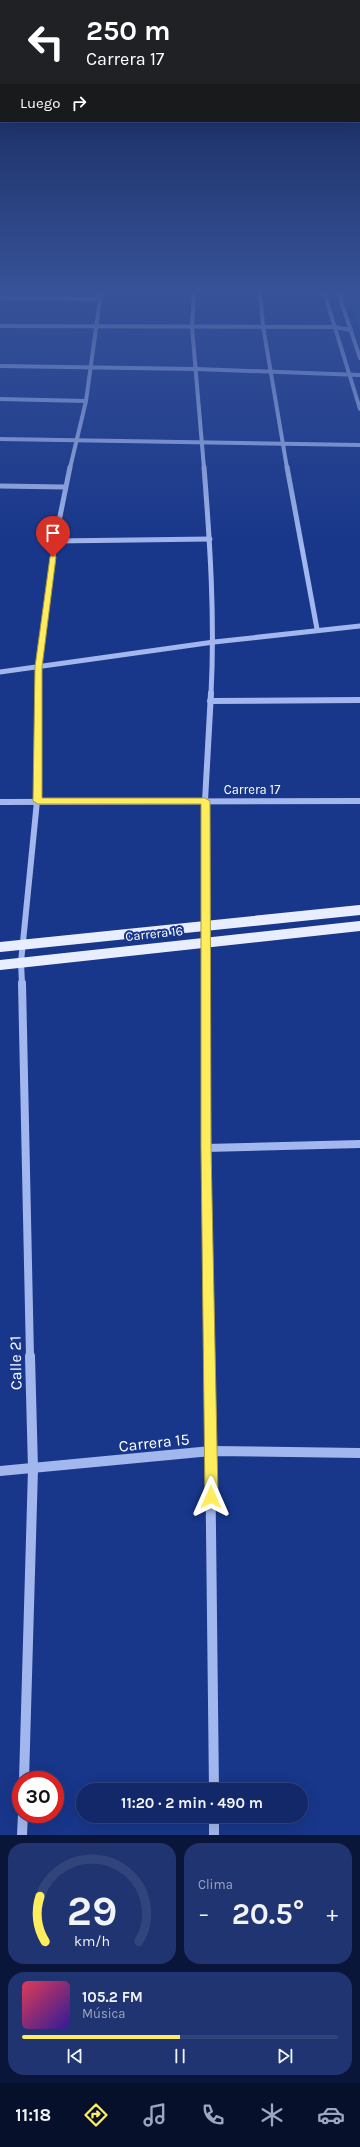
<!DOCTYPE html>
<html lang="es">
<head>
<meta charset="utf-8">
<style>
  :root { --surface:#122868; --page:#1f3471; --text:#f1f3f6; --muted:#9ca6c0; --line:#31447c; --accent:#ffed5e }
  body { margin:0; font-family:Karla,sans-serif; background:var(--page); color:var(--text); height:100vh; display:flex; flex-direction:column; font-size:15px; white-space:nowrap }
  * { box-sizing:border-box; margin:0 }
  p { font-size:13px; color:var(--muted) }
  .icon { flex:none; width:22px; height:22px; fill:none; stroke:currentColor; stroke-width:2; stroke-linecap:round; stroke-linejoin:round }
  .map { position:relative; height:1835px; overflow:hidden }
  .panel { display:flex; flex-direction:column; gap:8px; padding:8px; background:#0a1639; flex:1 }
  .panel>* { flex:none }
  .hud { position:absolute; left:0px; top:0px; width:360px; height:122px; box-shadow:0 4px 16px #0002,0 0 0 1px var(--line); background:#202124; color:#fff; overflow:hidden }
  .speed { position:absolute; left:12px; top:1771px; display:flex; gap:8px; font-size:20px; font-weight:700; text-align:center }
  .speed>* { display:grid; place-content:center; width:52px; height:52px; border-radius:50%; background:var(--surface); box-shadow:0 4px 16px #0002,0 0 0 1px var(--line); line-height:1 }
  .speed .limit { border:6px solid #d22; background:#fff; color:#111 }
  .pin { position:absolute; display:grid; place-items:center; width:34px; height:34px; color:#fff; margin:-41px -17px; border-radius:50% 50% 50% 0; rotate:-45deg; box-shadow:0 0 4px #0007 }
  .pin .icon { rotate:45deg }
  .me { position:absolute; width:44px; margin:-22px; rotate:0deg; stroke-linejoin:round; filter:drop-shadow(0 0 3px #0008) }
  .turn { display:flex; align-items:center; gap:14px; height:84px; padding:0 20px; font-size:18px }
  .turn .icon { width:52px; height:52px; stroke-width:2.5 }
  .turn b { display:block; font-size:28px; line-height:34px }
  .then { display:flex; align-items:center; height:38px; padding:0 20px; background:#0003; gap:8px; font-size:15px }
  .big { font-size:30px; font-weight:700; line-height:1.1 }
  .panel .tile { flex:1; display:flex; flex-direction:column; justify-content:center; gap:6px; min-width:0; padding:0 14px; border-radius:16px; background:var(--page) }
  .panel .dial { align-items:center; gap:0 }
  .dial svg { height:104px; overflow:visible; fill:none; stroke:var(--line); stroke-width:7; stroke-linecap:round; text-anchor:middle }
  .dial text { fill:var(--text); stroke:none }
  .song { display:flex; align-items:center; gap:12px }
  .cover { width:48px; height:48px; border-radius:6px; background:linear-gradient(135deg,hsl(350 70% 55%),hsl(250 70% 35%)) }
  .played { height:4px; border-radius:2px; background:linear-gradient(90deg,var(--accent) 50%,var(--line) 50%) }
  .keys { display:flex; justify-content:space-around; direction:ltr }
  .heat { display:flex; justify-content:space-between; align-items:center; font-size:22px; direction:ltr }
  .panel .tiles { flex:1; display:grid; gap:8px; grid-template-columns:1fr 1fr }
  .tile:last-child { grid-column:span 2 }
  .trip { position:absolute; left:76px; top:1783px; width:232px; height:40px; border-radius:20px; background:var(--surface); box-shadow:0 4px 16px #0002,0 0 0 1px var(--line); font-weight:700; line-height:40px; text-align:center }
  .tabs { display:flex; height:64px; justify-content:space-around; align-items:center; background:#07102a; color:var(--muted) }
  .tabs .icon { width:28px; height:28px }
  .tabs .selected { color:var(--accent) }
  .tabs b { font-size:18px; color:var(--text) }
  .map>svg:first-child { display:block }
  .green { fill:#2145a3 }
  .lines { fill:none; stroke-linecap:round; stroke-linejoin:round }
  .minor-far4 { stroke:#a2b7ee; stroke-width:4 }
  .minor-far3 { stroke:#a2b7ee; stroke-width:5 }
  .minor-far2 { stroke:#a2b7ee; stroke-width:6 }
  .minor-far1 { stroke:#a2b7ee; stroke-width:8 }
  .minor { stroke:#a2b7ee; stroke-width:10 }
  .major { stroke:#e8edff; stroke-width:10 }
  .route { fill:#ffed5e; stroke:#a69a3d }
  .labels { text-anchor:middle; stroke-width:4; stroke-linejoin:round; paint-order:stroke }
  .street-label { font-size:13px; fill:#fff; stroke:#18368a }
  .near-street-label { font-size:16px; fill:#fff; stroke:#18368a }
</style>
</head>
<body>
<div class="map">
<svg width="360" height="1835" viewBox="0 0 360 1835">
  <rect width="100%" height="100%" fill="#18368a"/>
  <!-- green -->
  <polygon class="green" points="346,292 360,292 360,329"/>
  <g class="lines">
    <!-- minor-far4 -->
    <g class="minor-far4">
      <polyline points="194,292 192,327 204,468"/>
      <polyline points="260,292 263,326 287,468"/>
      <polyline points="324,292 360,409"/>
      <polyline points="338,292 360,358"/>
      <polyline points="0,298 99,299"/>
      <polyline points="0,326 335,327 351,330"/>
      <polyline points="0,366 196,369 360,375"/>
      <polyline points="0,399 86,401"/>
      <polyline points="0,439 360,445"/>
      <polyline points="70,468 86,401 101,292"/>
    </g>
    <!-- minor-far3 -->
    <g class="minor-far3">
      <path d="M204 467C210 543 215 618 211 694"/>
      <polyline points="287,467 317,629"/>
      <polyline points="0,486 65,487"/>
      <polyline points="55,541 210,539"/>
      <polyline points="0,672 214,642 360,626"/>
      <polyline points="39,694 39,667 55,541 70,467"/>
    </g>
    <!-- minor-far2 -->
    <g class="minor-far2">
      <polyline points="210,701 360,700"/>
      <polyline points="0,802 360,801"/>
      <polyline points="22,984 21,962 37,801 39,693"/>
      <polyline points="206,984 205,801 211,693"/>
    </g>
    <!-- minor-far1 -->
    <g class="minor-far1">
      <polyline points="22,983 30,1357"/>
      <polyline points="206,983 209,1357"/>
      <polyline points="206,1148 360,1144"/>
    </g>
    <!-- minor -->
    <g class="minor">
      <polyline points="209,1356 214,1790"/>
      <polyline points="0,1471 211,1451 360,1453"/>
      <polyline points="24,1780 33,1469 30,1356"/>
      <polyline points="214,1816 214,1835"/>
      <polyline points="22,1835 23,1814"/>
    </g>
    <!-- major -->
    <g class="major">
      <polyline points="0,947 360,910"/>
      <polyline points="0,965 360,926"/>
    </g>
  </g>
  <!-- sky -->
  <linearGradient id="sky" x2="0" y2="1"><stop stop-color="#0d1e4c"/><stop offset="0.53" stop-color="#375298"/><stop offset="1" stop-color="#375298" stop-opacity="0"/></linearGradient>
  <rect width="360" height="549" fill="url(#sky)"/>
  <!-- route -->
  <polygon class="route" points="53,555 56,557 42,667 42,798 205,798 210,801 211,1148 218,1497 216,1502 211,1504 207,1502 205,1497 201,1148 201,804 38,804 33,801 35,667 50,557"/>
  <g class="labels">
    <!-- street labels -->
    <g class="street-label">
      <text x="252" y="794">Carrera 17</text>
      <text transform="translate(154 933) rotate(-6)" y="5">Carrera 16</text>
    </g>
    <!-- near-street labels -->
    <g class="near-street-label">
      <text transform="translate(15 1363) rotate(-91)" y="6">Calle 21</text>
      <text transform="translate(154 1442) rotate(-6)" y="6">Carrera 15</text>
    </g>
  </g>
</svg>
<div class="speed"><div class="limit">30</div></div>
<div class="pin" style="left:53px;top:557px;background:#d93025"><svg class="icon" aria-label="arrive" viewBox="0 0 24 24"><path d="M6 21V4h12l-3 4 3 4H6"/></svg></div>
<svg class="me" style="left:211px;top:1497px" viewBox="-20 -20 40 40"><path d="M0-17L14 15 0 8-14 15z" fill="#ffed5e" stroke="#fff" stroke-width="4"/></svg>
<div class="trip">11:20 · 2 min · 490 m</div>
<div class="hud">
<div class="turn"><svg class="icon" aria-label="left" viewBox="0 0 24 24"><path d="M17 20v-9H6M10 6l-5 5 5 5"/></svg><div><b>250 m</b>Carrera 17</div></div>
<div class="then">Luego<svg class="icon" aria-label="right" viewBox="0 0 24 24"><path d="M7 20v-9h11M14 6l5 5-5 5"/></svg></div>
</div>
</div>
<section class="panel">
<div class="tiles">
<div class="tile dial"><svg viewBox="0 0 100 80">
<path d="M14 69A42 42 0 1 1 86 69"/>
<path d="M14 69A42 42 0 0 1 10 34" stroke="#ffed5e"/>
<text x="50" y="56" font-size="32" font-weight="700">29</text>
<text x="50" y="72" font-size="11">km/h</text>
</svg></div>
<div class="tile"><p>Clima</p>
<div class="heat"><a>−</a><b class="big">20.5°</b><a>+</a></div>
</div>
<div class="tile">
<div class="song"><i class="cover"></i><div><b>105.2 FM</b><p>Música</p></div></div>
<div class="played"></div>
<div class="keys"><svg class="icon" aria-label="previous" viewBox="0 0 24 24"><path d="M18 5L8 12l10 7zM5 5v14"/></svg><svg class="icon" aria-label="pause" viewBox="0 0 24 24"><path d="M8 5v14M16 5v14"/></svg><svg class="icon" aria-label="next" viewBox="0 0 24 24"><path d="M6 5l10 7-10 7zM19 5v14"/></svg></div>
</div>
</div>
</section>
<nav class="tabs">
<b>11:18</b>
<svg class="icon selected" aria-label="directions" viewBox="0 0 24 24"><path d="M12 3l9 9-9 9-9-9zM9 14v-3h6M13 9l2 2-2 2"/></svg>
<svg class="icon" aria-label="music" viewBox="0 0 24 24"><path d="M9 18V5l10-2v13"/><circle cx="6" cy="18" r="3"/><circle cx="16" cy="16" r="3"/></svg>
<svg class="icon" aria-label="phone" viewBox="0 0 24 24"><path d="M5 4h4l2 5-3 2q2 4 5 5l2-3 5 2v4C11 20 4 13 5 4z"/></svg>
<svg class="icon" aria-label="climate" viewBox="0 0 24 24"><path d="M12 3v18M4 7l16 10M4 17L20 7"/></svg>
<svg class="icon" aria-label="car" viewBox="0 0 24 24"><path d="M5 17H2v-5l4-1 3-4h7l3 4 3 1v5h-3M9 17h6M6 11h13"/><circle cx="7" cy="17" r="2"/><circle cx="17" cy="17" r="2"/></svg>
</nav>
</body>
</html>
